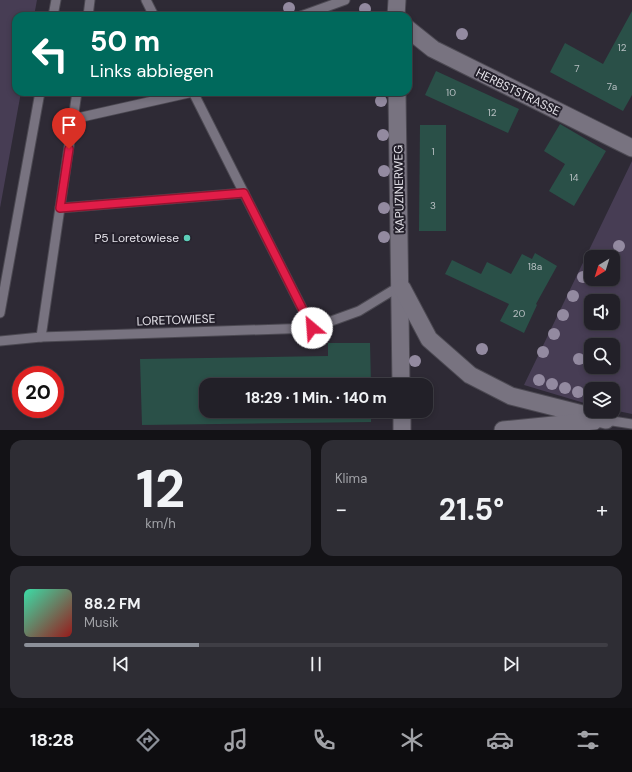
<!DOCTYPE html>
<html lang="de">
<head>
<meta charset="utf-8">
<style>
  :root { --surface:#222028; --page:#2e2d34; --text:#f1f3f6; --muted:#a2a3a8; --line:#3f3e45; --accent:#8c9099 }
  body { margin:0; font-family:"DM Sans",sans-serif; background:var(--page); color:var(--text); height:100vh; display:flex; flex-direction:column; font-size:15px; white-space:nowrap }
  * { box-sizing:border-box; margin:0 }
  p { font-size:13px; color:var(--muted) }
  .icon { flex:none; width:22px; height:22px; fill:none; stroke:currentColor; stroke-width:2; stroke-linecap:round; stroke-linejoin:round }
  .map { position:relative; height:430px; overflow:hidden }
  .panel { display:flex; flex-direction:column; gap:10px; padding:10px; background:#131216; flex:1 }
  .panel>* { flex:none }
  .guide { position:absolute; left:12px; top:12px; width:400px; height:84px; border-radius:12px; box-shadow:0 2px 6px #0003,0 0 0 1px var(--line); background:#00695c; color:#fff; overflow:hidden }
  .needle { width:26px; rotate:218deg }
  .buttons { position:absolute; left:584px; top:250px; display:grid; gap:8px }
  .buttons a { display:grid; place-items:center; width:36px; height:36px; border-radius:8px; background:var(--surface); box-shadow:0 2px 6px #0003,0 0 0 1px var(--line); font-size:20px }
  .speed { position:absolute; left:12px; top:366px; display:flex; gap:8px; font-size:20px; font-weight:700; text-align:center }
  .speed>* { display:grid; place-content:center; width:52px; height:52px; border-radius:50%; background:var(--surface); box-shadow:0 2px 6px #0003,0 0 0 1px var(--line); line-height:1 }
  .speed .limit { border:6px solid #d22; background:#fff; color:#111 }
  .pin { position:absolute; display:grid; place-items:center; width:34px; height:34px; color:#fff; margin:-41px -17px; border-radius:50% 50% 50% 0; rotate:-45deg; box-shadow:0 0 4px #0007 }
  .pin .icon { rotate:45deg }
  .me { position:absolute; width:44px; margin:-22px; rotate:333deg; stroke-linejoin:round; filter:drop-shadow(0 0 3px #0008) }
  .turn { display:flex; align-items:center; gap:14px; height:84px; padding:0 12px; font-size:18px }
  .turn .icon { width:52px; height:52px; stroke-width:2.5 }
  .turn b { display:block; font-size:28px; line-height:34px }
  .big { font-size:30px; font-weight:700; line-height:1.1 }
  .panel .card { flex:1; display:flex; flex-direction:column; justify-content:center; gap:6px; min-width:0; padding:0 14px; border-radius:12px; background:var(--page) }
  .panel .dial { align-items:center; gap:0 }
  .dial b { font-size:52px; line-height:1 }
  .song { display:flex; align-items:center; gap:12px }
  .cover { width:48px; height:48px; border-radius:6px; background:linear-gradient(135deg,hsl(160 70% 55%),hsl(0 70% 35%)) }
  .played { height:4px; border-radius:2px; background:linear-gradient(90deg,var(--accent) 30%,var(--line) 30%) }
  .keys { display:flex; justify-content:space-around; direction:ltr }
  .heat { display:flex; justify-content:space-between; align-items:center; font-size:22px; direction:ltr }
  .panel .tiles { flex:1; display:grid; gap:10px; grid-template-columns:1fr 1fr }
  .card:last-child { grid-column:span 2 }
  .trip { position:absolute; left:199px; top:378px; width:234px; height:40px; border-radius:12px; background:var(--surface); box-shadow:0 2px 6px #0003,0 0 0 1px var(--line); font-weight:700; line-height:40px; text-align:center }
  .tab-bar { display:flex; height:64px; justify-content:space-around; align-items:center; background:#0e0d10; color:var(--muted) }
  .tab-bar .icon { width:28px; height:28px }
  .tab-bar .on { color:var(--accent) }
  .tab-bar b { font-size:18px; color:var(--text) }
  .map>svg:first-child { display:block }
  .green { fill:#473d54; fill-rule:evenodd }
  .building { fill:#2a5048 }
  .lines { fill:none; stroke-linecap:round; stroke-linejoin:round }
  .lane-casing { stroke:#4c4952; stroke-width:11 }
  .street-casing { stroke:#4c4952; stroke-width:19 }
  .lane { stroke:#787380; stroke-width:9 }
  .street { stroke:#787380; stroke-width:17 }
  .tree { fill:#938aa0 }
  .route-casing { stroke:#92132f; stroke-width:10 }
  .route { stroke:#e11d48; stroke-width:7 }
  .poi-dot { fill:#5dceb9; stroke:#24202b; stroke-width:1.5 }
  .labels { text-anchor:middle; stroke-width:4; stroke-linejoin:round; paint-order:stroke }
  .number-label { font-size:10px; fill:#b7bfc2 }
  .street-label { font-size:12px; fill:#e6e4eb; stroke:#24202b }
  .poi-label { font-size:12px; fill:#e6e4eb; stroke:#24202b; text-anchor:end }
</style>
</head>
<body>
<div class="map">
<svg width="632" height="430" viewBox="0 0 632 430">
  <rect width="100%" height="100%" fill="#2e2a35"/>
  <!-- green -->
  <g class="green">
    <polygon points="0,0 37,0 34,16 16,16 16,92 21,92 0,208"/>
    <path d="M632 161V414L613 410V389H591V405L524 385ZM591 257H613V279H591ZM591 301H613V323H591ZM591 345H613V367H591Z"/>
  </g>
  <!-- building -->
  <g class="building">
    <polygon points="632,11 632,95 623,111 550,72 565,43 603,64"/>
    <polygon points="436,71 519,109 508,133 425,95"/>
    <polygon points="560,124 606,151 574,206 549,191 565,164 544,151"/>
    <polygon points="420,125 446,125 446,231 419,231"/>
    <polygon points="535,253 557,266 536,304 537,305 524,333 500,321 509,304 445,274 452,260 481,274 487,262 511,274 522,254 532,259"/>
    <polygon points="328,343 370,343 371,385 206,385 206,411 371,411 371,422 142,425 140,359 328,356"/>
  </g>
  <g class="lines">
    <defs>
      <g id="lane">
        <polyline points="146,0 154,16"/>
        <polyline points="53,16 56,0"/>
        <polyline points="88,16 90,0"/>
        <polyline points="301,16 345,0"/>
        <polyline points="193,92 312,328"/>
        <polyline points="73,119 193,92"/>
        <polyline points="60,208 244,193"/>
        <polyline points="0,313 40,92"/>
        <polyline points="41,337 77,92"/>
        <polyline points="0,341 41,337 312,328 359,311 400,286"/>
        <polyline points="606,420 632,424"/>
      </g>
      <g id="street">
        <polyline points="396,16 397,0"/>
        <polyline points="408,29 433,49 632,148"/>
        <polyline points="397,92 401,385"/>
        <polyline points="402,288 429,339 470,375 511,396 606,420"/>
        <polyline points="402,411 402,430"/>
        <polyline points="503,430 594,421"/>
      </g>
    </defs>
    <!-- lane casing -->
    <use href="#lane" class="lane-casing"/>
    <!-- street casing -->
    <use href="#street" class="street-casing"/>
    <!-- lane -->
    <use href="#lane" class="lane"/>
    <!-- street -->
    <use href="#street" class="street"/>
  </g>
  <!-- trees -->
  <g class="tree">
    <circle cx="289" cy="8" r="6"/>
    <circle cx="365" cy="9" r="6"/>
    <circle cx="462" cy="34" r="6"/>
    <circle cx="381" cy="101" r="6"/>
    <circle cx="383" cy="135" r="6"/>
    <circle cx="384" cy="171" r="6"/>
    <circle cx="384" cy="208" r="6"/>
    <circle cx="384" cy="237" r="6"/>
    <circle cx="619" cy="246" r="6"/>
    <circle cx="583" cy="277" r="6"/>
    <circle cx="573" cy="296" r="6"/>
    <circle cx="563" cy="315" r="6"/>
    <circle cx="554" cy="334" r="6"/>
    <circle cx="482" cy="349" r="6"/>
    <circle cx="543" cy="352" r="6"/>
    <circle cx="579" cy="359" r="6"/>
    <circle cx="415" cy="361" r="6"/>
    <circle cx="539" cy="380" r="6"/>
    <circle cx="552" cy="384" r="6"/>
    <circle cx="565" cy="388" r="6"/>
    <circle cx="578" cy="392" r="6"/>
  </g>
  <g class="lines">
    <defs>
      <polyline id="route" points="69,149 60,208 244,193 312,328"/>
    </defs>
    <!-- route casing -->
    <use href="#route" class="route-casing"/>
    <!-- route -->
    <use href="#route" class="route"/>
  </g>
  <!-- markers -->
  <circle class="poi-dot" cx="187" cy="238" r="4"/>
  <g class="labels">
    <!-- number labels -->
    <g class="number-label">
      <text x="622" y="51">12</text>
      <text x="577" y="72">7</text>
      <text x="612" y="90">7a</text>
      <text x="451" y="96">10</text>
      <text x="492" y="116">12</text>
      <text x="433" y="155">1</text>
      <text x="574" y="181">14</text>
      <text x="433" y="209">3</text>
      <text x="535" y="270">18a</text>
      <text x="519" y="317">20</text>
    </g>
    <!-- street labels -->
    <g class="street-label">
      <text transform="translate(518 92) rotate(26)" y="4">HERBSTSTRASSE</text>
      <text transform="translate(399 189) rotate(-91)" y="4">KAPUZINERWEG</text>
      <text transform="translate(176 320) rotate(-2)" y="4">LORETOWIESE</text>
    </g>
    <!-- poi labels -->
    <g class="poi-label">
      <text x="179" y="242">P5 Loretowiese</text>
    </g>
  </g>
</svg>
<div class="buttons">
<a><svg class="needle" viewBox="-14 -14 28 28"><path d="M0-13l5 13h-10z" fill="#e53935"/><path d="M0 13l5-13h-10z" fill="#a2a3a8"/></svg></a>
<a><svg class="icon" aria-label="sound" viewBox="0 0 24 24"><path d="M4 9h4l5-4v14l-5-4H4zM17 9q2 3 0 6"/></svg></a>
<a><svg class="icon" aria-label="search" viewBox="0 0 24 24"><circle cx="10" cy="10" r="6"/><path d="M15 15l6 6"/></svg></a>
<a><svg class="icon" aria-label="layers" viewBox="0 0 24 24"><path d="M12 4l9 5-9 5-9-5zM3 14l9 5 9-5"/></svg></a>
</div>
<div class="speed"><div class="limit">20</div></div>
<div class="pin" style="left:69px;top:149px;background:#d93025"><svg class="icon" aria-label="arrive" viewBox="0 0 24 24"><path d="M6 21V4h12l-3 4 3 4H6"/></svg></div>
<svg class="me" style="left:312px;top:328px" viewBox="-20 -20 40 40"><circle r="19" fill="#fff"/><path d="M0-13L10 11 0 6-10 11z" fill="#e11d48"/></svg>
<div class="trip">18:29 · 1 Min. · 140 m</div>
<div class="guide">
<div class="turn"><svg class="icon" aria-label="left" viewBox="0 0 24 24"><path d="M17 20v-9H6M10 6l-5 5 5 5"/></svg><div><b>50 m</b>Links abbiegen</div></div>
</div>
</div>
<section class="panel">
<div class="tiles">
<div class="card dial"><b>12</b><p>km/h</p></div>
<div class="card"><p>Klima</p>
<div class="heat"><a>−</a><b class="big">21.5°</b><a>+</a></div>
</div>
<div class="card">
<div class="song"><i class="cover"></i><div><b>88.2 FM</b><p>Musik</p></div></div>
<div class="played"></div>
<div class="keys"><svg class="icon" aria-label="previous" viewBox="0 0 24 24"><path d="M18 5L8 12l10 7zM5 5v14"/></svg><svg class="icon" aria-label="pause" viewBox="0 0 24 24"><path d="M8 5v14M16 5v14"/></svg><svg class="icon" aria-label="next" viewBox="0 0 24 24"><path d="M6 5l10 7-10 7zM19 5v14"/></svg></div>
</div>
</div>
</section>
<nav class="tab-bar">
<b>18:28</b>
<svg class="icon on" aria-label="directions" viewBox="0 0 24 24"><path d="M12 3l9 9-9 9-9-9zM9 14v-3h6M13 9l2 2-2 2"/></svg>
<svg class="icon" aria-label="music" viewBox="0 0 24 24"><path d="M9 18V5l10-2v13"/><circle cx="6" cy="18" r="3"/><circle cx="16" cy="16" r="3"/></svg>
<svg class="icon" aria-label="phone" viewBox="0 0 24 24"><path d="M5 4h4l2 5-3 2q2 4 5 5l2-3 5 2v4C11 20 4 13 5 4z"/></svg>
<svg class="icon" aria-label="climate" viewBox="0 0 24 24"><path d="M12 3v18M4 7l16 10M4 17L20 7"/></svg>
<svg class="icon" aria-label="car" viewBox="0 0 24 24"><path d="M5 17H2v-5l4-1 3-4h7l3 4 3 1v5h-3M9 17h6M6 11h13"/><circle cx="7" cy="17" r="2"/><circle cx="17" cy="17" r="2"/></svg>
<svg class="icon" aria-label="filters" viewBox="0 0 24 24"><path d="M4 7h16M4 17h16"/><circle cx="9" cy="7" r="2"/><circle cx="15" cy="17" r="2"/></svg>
</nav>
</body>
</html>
